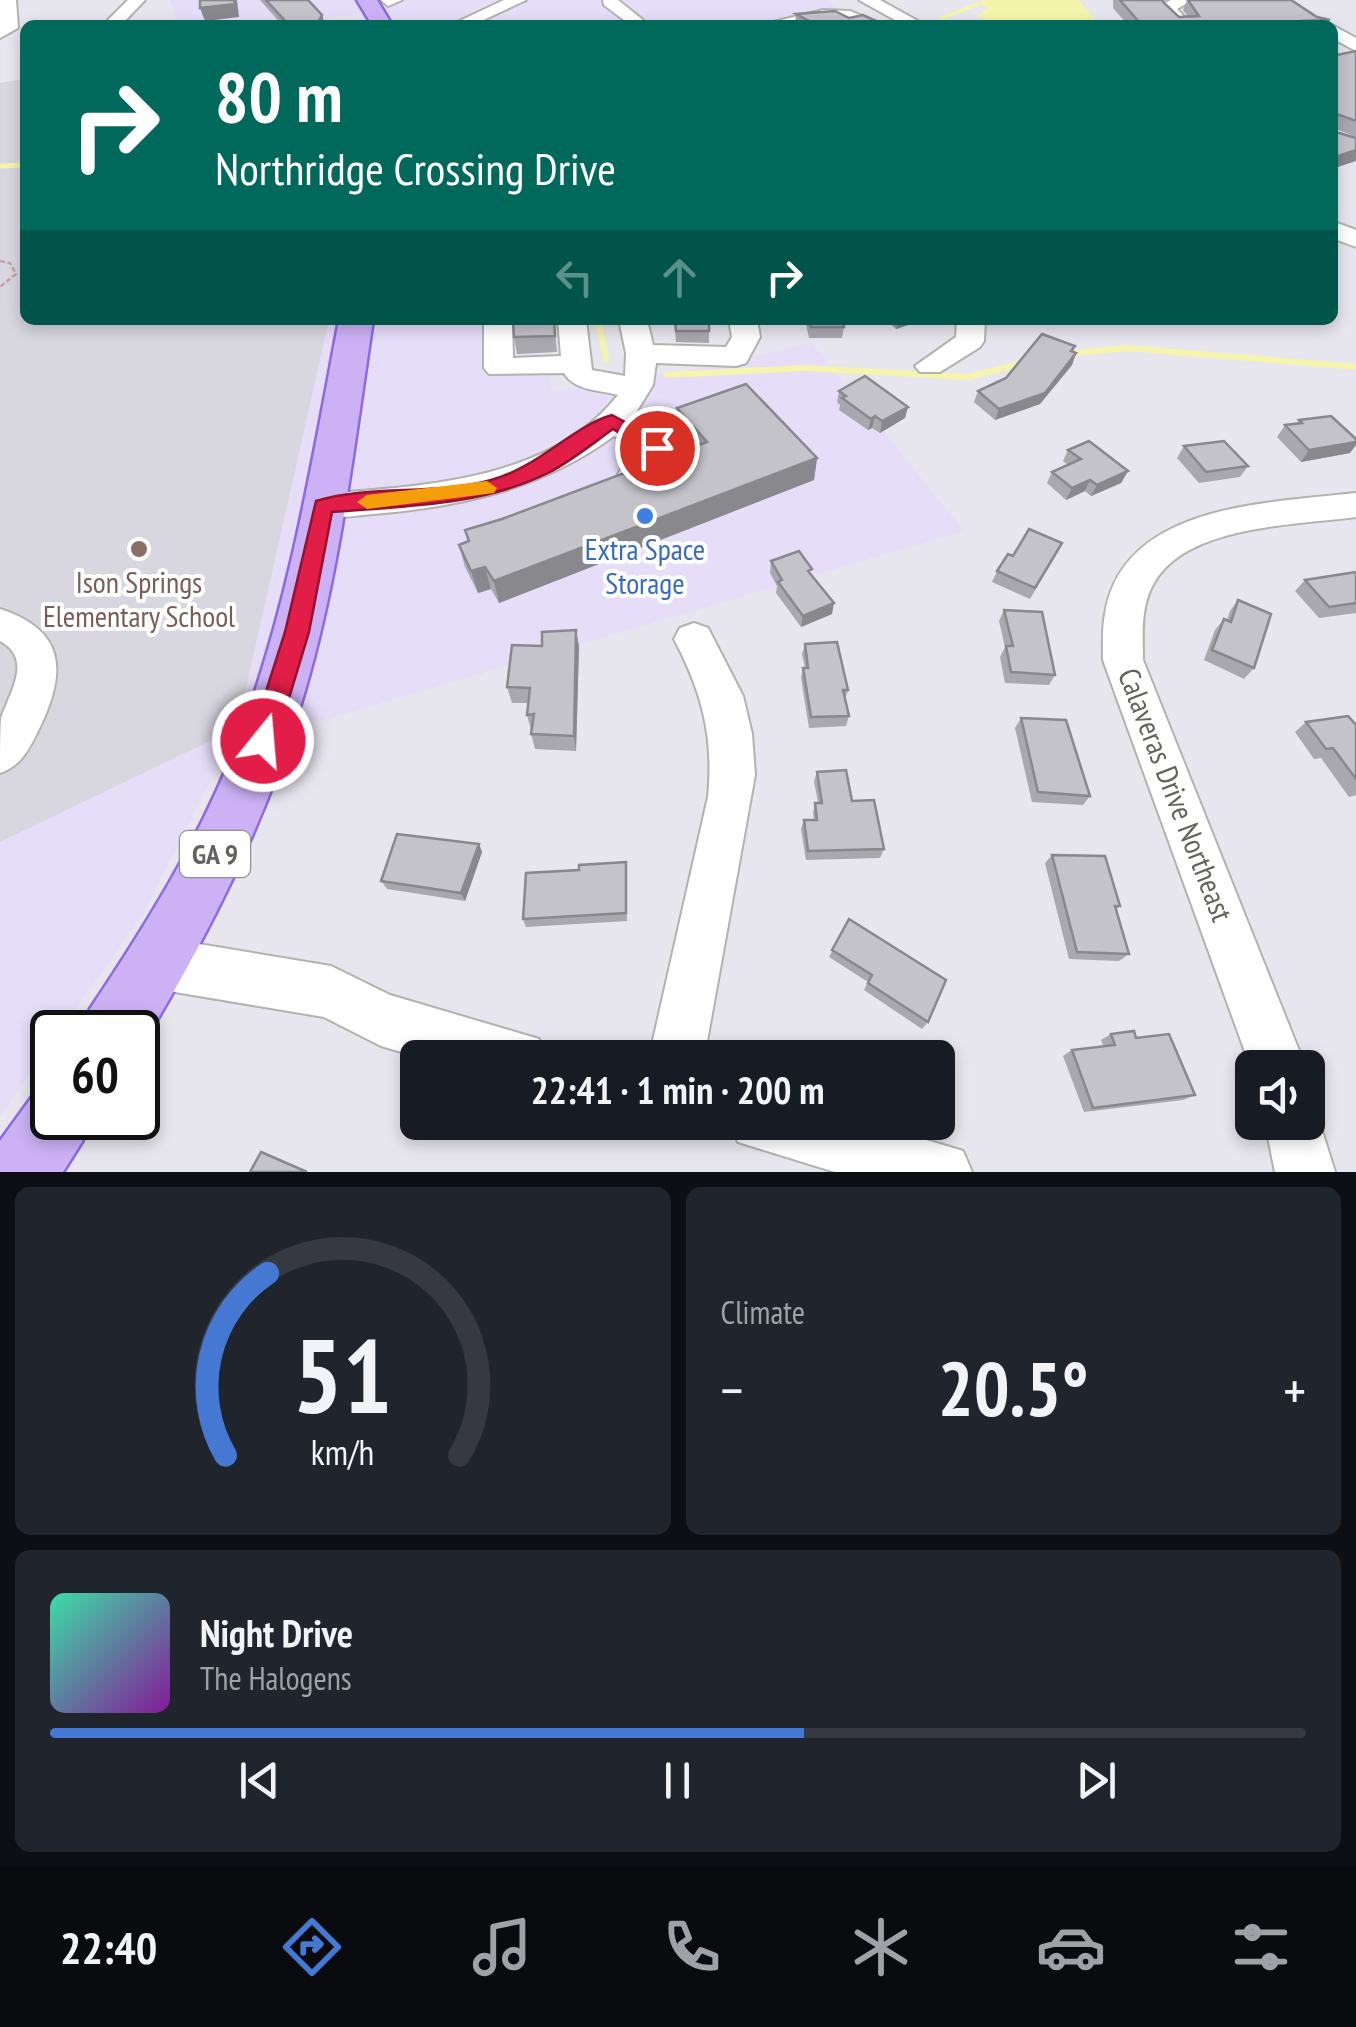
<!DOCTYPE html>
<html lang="en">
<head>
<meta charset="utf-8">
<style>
  :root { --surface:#171b24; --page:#20242c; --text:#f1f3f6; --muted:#9ea1a6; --line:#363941; --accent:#4478d3 }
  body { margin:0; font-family:"PT Sans Narrow",sans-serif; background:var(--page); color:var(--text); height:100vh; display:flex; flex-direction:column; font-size:38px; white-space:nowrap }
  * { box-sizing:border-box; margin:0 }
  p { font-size:32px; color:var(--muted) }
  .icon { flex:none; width:55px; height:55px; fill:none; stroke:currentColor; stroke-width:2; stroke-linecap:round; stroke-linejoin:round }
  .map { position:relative; height:1172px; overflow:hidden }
  .panel { display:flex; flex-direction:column; gap:15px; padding:15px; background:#0d0f14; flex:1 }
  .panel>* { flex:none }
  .top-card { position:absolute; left:20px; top:20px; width:1318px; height:305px; border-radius:15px; box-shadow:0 5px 15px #0003; background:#00695c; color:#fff; overflow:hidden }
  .controls { position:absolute; left:1235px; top:1050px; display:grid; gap:20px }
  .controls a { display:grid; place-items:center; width:90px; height:90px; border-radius:15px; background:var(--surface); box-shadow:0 5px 15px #0003; font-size:50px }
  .speed { position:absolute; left:30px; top:1010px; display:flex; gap:20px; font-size:50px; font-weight:700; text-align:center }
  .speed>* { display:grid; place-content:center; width:130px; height:130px; border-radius:50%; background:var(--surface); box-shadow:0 5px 15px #0003; line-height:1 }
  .speed .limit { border:5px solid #111; border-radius:15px; background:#fff; color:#111 }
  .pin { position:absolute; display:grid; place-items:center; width:85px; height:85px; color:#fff; margin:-42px; border:5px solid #fff; border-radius:50%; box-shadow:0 2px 10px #0007 }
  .me { position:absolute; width:110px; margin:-55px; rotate:17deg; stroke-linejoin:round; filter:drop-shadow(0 0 8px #0008) }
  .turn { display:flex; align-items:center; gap:35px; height:210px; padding:0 30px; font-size:45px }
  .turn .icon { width:130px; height:130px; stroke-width:2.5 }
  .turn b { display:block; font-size:70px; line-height:85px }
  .lanes { display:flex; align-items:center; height:95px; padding:0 30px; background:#0003; justify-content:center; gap:50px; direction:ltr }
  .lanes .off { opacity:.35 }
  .big { font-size:75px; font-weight:600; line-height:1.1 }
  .panel .widget { flex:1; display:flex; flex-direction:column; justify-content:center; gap:15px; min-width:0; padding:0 35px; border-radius:15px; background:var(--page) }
  .panel .dial { align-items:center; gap:0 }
  .dial svg { height:260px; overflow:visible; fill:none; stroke:var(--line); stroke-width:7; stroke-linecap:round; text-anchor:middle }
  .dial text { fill:var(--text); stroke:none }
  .song { display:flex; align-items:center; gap:30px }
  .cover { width:120px; height:120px; border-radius:15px; background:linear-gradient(135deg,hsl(160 70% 55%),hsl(290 70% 35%)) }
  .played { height:10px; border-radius:5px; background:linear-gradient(90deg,var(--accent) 60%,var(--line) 60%) }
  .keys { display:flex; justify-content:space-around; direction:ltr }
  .heat { display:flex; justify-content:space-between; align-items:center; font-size:55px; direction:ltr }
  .panel .tiles { flex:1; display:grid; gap:15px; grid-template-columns:1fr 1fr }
  .widget:last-child { grid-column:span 2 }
  .trip { position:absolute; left:400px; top:1040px; width:555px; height:100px; border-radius:15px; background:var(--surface); box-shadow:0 5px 15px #0003; font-weight:600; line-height:100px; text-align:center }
  .menu { display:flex; height:160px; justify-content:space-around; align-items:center; background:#090b0e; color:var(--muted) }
  .menu .icon { width:70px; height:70px }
  .menu .on { color:var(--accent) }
  .menu b { font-size:45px; color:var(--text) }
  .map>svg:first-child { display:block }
  .commercial { fill:#e6ddf9 }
  .education { fill:#d8d6df }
  .water { fill:#f4f4ad }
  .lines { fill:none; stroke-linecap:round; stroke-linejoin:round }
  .stream-far2 { stroke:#f4f4ad; stroke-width:4 }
  .stream-far1 { stroke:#f4f4ad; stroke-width:5 }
  .stream { stroke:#f4f4ad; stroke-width:6 }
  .minor-casing { stroke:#b2b3ad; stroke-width:4 }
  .major-casing { stroke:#8b6bdf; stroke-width:5 }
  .path { stroke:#c8a3a9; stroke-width:2.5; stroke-dasharray:5 2.5; stroke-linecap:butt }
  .minor { fill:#fff; fill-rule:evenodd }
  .major { fill:#ccb2f5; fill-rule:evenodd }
  .wall { fill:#a9a8ae }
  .shaded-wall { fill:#89888d }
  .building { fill:#c4c3ca; stroke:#89888d; stroke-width:2.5 }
  .route { fill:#e11d48; stroke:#92132f; stroke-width:2.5 }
  .slow { fill:#f59e0b }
  .shop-dot { fill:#3f7fe0; stroke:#fff; stroke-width:4 }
  .education-dot { fill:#8d6e63; stroke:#fff; stroke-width:4 }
  .labels { text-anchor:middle; stroke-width:8; stroke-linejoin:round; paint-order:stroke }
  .shield { fill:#fff; stroke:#91928d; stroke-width:2.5 }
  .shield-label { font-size:28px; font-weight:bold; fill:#62635c }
  .shop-label { font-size:30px; fill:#366cbe; stroke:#fff }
  .education-label { font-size:30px; fill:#785e54; stroke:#fff }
  .street-label { font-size:30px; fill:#62635c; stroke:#fff }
</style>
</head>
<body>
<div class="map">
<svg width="1356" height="1172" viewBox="0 0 1356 1172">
  <rect width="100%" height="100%" fill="#e7e5ed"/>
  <!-- commercial -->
  <g class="commercial">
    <polygon points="170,0 828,0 860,25 366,25 361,14 267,25 179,25"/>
    <polygon points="329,320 534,320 552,391 688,371 811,343 964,531 313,723 237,728 144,912 59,1032 52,1032 52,1042 0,1116 0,842 237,728"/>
  </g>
  <!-- education -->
  <polygon class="education" points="25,79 25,320 329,320 237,728 0,842 0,83"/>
  <!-- water -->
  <polygon class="water" points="983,0 1079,0 1099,25 998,25 977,16 988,8 979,4"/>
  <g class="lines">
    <!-- stream-far2 -->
    <polyline class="stream-far2" points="949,25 942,18 978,4"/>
    <!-- stream-far1 -->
    <polyline class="stream-far1" points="0,166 25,165"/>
    <!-- stream -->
    <g class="stream">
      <polyline points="598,320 606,359"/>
      <polyline points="1067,354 1127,348 1356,367"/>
      <polyline points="667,375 805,368 969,377 1024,363"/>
    </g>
    <defs>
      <g id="minor">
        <polygon points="0,0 16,0 18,28 0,38"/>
        <polygon points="128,0 145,0 121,25 103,25"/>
        <polygon points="381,0 402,0 388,6"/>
        <polygon points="504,0 526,0 473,25 451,25"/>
        <polygon points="603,0 618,0 643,20 629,24 604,5"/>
        <polygon points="859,0 880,0 925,25 904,25"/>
        <polygon points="1171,0 1192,0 1177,9 1192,25 1175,25 1161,11 1161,5"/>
        <polygon points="823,10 850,11 885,25 837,19 760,25"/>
        <polygon points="1332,25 1356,38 1356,51 1332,38"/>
        <polygon points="1332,221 1356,230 1356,247 1332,238"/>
        <path d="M484 320H512L513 358 561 356 558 320H586L592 370 625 376 626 353 619 320H647L653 345 726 347 732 337 729 320H757L760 337 746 363 736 366 656 363 653 385 632 419 687 450 691 458C681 475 642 487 623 482L618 474 623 466 648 456 614 436C542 489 460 507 373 514 352 516 331 520 311 515L306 506 311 497 323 494C422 486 551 481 618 395 603 390 575 392 564 373L489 374 484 368Z"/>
        <polygon points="957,320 985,320 984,341 980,347 940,372 920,372 915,366 956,337"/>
        <path d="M1356 493V517C1297 525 1186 525 1154 583 1140 607 1143 634 1143 660L1306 1068H1252V1071L1103 660C1103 645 1102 629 1105 614 1123 503 1270 503 1356 493Z"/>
        <path d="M0 609C65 630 67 671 40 727 30 748 21 766 0 773 0 757 0 733 1 718 9 694 34 659 0 641Z"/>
        <path d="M694 623 708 628 743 696 752 734 755 775 704 1058H649L708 797C714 737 702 692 674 639L680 628Z"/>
        <polygon points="157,937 331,966 390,995 539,1039 547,1058 422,1058 381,1046 324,1017 157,989 139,981 131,963 139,945"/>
        <polygon points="1308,1099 1313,1102 1335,1172 1275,1172 1265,1122 1308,1122"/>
        <polygon points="730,1122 867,1122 963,1151 972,1172 835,1172 738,1142"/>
      </g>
      <g id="major">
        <polygon points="357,0 377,0 392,25 372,25"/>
        <path d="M339 320H373C354 445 340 573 304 694 267 821 206 940 138 1052V1032H81L90 1009C146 925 201 837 237 742 289 607 312 462 339 320Z"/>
        <polygon points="52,1086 52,1118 92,1118 82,1142 63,1172 0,1172 0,1141 34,1094"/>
      </g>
    </defs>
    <!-- minor casing -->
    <use href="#minor" class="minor-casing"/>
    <!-- major casing -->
    <use href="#major" class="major-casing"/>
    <!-- path -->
    <polyline class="path" points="0,261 10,263 16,274 0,287"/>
    <!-- minor -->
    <use href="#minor" class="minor"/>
    <!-- major -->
    <use href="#major" class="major"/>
  </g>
  <!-- wall -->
  <g class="wall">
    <polygon points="260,0 308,0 322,15 325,25 282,25"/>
    <polygon points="1113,0 1163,0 1163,2 1179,17 1188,17 1183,10 1187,0 1291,0 1317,17 1330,20 1327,25 1128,25 1113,8"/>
    <polygon points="796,14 849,18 884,25 795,25"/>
    <polygon points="1356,51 1356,137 1336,129 1332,56"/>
    <polygon points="554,320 557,352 517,354 514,337"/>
    <polygon points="674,320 709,320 709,343 676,342"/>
    <polygon points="805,320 842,320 844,327 842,338 809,338"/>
    <polygon points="886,320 923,320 896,329"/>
    <polygon points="1075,346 1073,352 1076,353 1072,365 1040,404 995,420 974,402 978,391"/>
    <polygon points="839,391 905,418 880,433 872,428 868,430 839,410 840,405 837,402"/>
    <polygon points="677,408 817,458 814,480 499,603 491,589 478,593 465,567 459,545 468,542 465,530 502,519 692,448 677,430"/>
    <polygon points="1299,420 1350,453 1301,462 1277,437 1285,425 1296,424"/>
    <polygon points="1184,446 1248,466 1240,477 1199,483 1177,458"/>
    <polygon points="1068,450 1128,471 1121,483 1091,496 1085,491 1066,500 1047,483 1052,472 1068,465 1063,461"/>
    <polygon points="1056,555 1030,599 992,582 997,571 1013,556"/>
    <polygon points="771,561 811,575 832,614 801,627 776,593 777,586 770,573"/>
    <polygon points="1356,572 1356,613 1319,618 1295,591 1305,580"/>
    <polygon points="1238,600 1254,668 1244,679 1204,660 1215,630 1224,619 1227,620 1230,611"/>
    <polygon points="1004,610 1055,675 1049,685 1005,683 1000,657 1005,647 999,621"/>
    <polygon points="805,644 848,690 845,700 849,716 846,726 809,728 801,678 803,668 805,668 802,654"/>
    <polygon points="579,646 576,751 535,749 531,734 532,730 531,730 527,715 528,703 512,703 507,687"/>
    <polygon points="1021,718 1090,796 1083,805 1032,802 1015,728"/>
    <polygon points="1306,722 1356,725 1356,795 1349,797 1321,758 1314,759 1295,732"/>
    <polygon points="817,772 852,801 884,849 880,858 806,860 801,829 804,820 814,820 813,813 815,803 818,803 814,781"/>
    <polygon points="479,844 482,852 465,901 387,889 381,881"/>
    <polygon points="1052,855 1120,906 1116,910 1129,954 1119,961 1069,959 1045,863"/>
    <polygon points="626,862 627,921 526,927 523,919 579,870"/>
    <polygon points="849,919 928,1022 922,1029 864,990 868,982 829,957"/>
    <polygon points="1111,1034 1136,1038 1195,1095 1183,1100 1084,1112 1063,1056 1072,1050 1104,1047 1101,1040"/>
  </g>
  <!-- shaded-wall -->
  <g class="shaded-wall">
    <polygon points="237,0 239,17 205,21 200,8"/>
    <polygon points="322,15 325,25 317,25"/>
    <polygon points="1356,150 1356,161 1332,169 1332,158"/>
    <polygon points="898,320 923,320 896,329"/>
    <polygon points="1076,353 1072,365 1040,404 995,420 999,409"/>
    <polygon points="908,407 905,418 880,433 882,421"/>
    <polygon points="875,416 872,428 868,430 871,419"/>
    <polygon points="1356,442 1356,445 1350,453 1301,462 1309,450"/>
    <polygon points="817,458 814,480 499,603 494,581"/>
    <polygon points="1128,471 1121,483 1091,496 1097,485"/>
    <polygon points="1090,480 1085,491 1066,500 1072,488"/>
    <polygon points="485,567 491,589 478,593 471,571"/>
    <polygon points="834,603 832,614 801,627 803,616"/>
    <polygon points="576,630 579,646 576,751 574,736"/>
    <polygon points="479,844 482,852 465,901 461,893"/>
  </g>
  <!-- building -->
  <g class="building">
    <polygon points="200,0 234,0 235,4 200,8"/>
    <polygon points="266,0 308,0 322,15 317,25 286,25 287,23"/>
    <polygon points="1120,0 1163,0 1163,2 1179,17 1199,16 1188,0 1291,0 1317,17 1330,20 1300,21 1279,25 1149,25 1139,22"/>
    <polygon points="835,11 849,18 863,15 884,25 834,25 831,23 817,25 796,14"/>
    <polygon points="1356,51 1356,121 1337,114 1336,132 1356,138 1356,150 1332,158 1332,56"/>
    <polygon points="513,320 554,320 555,336 514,337"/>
    <polygon points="675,320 709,320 709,331 676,331"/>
    <polygon points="809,320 842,320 844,327 811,327"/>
    <polygon points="1042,334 1075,346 1071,351 1076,353 1045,393 999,409 978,391 1006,378"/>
    <polygon points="865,376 908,407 882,421 875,416 871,419 842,398 846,396 839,391"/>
    <polygon points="746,384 817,458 494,581 485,567 471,571 459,545 469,541 465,530 502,519 707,442 677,408"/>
    <polygon points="1331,416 1356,439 1356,442 1309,450 1285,425 1302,423 1299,420"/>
    <polygon points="1089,441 1128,471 1097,485 1090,480 1072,488 1052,472 1081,459 1068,450"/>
    <polygon points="1224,441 1248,466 1206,472 1184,446"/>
    <polygon points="1029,529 1062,543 1035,588 997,571 1008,554 1013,556"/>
    <polygon points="799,551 812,569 808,571 834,603 803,616 778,582 782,580 771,561"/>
    <polygon points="1356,572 1356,603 1329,607 1305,580"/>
    <polygon points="1238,600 1271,614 1254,668 1212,650 1224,619 1231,622"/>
    <polygon points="1004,610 1042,612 1055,675 1011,672 1006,646 1013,646"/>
    <polygon points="576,630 574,736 531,734 534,714 527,715 530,688 507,687 512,645 542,646 542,632"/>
    <polygon points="837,642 848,690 843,690 849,716 811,717 803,668 808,668 805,644"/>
    <polygon points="1348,716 1356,725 1356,779 1333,748 1326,749 1306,722"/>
    <polygon points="1021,718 1066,720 1090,796 1038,792"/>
    <polygon points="846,770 852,801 874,800 884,849 808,851 804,820 817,820 815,803 822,803 817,772"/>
    <polygon points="397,834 479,844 461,893 381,881"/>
    <polygon points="1052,855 1105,856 1120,906 1115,906 1129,954 1077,952"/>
    <polygon points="626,862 626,913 523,919 526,873 579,870 579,865"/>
    <polygon points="849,919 946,980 928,1022 868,983 872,975 832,950"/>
    <polygon points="1134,1031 1136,1038 1169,1034 1195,1095 1093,1108 1072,1050 1115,1045 1111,1034"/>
    <polygon points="261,1152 307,1172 250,1172"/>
  </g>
  <!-- route -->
  <path class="route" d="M612 415 664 443V452H650L613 429C592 444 570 462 548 473 481 506 405 506 332 512L309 632 276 741 273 749 263 753 254 749 250 741 285 632 316 501C372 484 435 496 491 480 539 467 573 426 612 415Z"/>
  <!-- slow -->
  <polygon class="slow" points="487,481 497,488 494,493 367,509 357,502 367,495"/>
  <!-- markers -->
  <circle class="shop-dot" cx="645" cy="516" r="10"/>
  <circle class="education-dot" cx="139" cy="549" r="10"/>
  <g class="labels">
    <!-- shield labels -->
    <rect class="shield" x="180" y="831" width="70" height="46" rx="8"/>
    <g class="shield-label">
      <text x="215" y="864">GA 9</text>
    </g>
    <!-- shop labels -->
    <g class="shop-label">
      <text x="645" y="560">Extra Space<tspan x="645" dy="34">Storage</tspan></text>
    </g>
    <!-- education labels -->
    <g class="education-label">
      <text x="139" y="593">Ison Springs<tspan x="139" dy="34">Elementary School</tspan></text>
    </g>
    <!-- street labels -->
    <g class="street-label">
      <text transform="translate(1175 795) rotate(69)" y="10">Calaveras Drive Northeast</text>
    </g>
  </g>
</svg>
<div class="controls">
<a><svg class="icon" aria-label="sound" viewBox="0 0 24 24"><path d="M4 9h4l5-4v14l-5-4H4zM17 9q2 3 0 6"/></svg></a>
</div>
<div class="speed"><div class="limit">60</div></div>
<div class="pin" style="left:657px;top:448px;background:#d93025"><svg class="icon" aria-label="arrive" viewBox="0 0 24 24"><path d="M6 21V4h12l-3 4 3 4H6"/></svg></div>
<svg class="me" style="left:263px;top:741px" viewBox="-20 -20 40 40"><circle r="17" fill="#e11d48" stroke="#fff" stroke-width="3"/><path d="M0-11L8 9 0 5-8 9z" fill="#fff"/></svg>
<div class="trip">22:41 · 1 min · 200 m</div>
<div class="top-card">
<div class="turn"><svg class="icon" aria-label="right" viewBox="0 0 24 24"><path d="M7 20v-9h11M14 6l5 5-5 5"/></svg><div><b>80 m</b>Northridge Crossing Drive</div></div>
<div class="lanes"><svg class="icon off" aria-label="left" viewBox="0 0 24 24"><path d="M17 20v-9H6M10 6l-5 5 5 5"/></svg><svg class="icon off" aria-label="ahead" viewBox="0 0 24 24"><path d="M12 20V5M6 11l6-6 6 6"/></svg><svg class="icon" aria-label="right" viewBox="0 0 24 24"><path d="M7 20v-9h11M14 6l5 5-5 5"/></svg></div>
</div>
</div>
<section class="panel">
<div class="tiles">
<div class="widget dial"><svg viewBox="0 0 100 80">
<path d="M14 69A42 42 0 1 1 86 69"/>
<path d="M14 69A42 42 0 0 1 27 13" stroke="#4478d3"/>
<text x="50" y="56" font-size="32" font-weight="700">51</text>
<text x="50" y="72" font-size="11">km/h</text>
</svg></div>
<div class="widget"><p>Climate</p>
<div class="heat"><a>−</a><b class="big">20.5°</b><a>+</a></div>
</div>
<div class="widget">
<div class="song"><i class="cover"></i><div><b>Night Drive</b><p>The Halogens</p></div></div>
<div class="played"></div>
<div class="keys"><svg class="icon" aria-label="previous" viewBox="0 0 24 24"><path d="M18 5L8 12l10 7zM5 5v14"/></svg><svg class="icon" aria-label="pause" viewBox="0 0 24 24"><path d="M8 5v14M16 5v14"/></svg><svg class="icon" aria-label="next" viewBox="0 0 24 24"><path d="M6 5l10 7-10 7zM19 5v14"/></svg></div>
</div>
</div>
</section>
<nav class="menu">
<b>22:40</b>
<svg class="icon on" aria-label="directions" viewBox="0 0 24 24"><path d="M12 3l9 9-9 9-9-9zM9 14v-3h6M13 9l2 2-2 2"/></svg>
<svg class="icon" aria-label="music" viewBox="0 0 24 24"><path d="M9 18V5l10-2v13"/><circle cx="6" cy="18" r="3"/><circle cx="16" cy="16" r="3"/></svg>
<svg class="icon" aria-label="phone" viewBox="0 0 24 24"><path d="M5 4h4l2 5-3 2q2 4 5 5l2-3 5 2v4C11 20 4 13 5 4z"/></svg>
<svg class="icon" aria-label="climate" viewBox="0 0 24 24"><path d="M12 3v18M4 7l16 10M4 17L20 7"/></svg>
<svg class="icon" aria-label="car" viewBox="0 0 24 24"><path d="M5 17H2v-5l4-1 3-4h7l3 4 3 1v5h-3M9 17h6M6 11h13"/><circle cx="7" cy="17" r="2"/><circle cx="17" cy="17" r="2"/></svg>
<svg class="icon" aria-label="filters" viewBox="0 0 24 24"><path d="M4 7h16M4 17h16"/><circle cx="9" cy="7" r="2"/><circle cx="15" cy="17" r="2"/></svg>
</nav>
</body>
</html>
